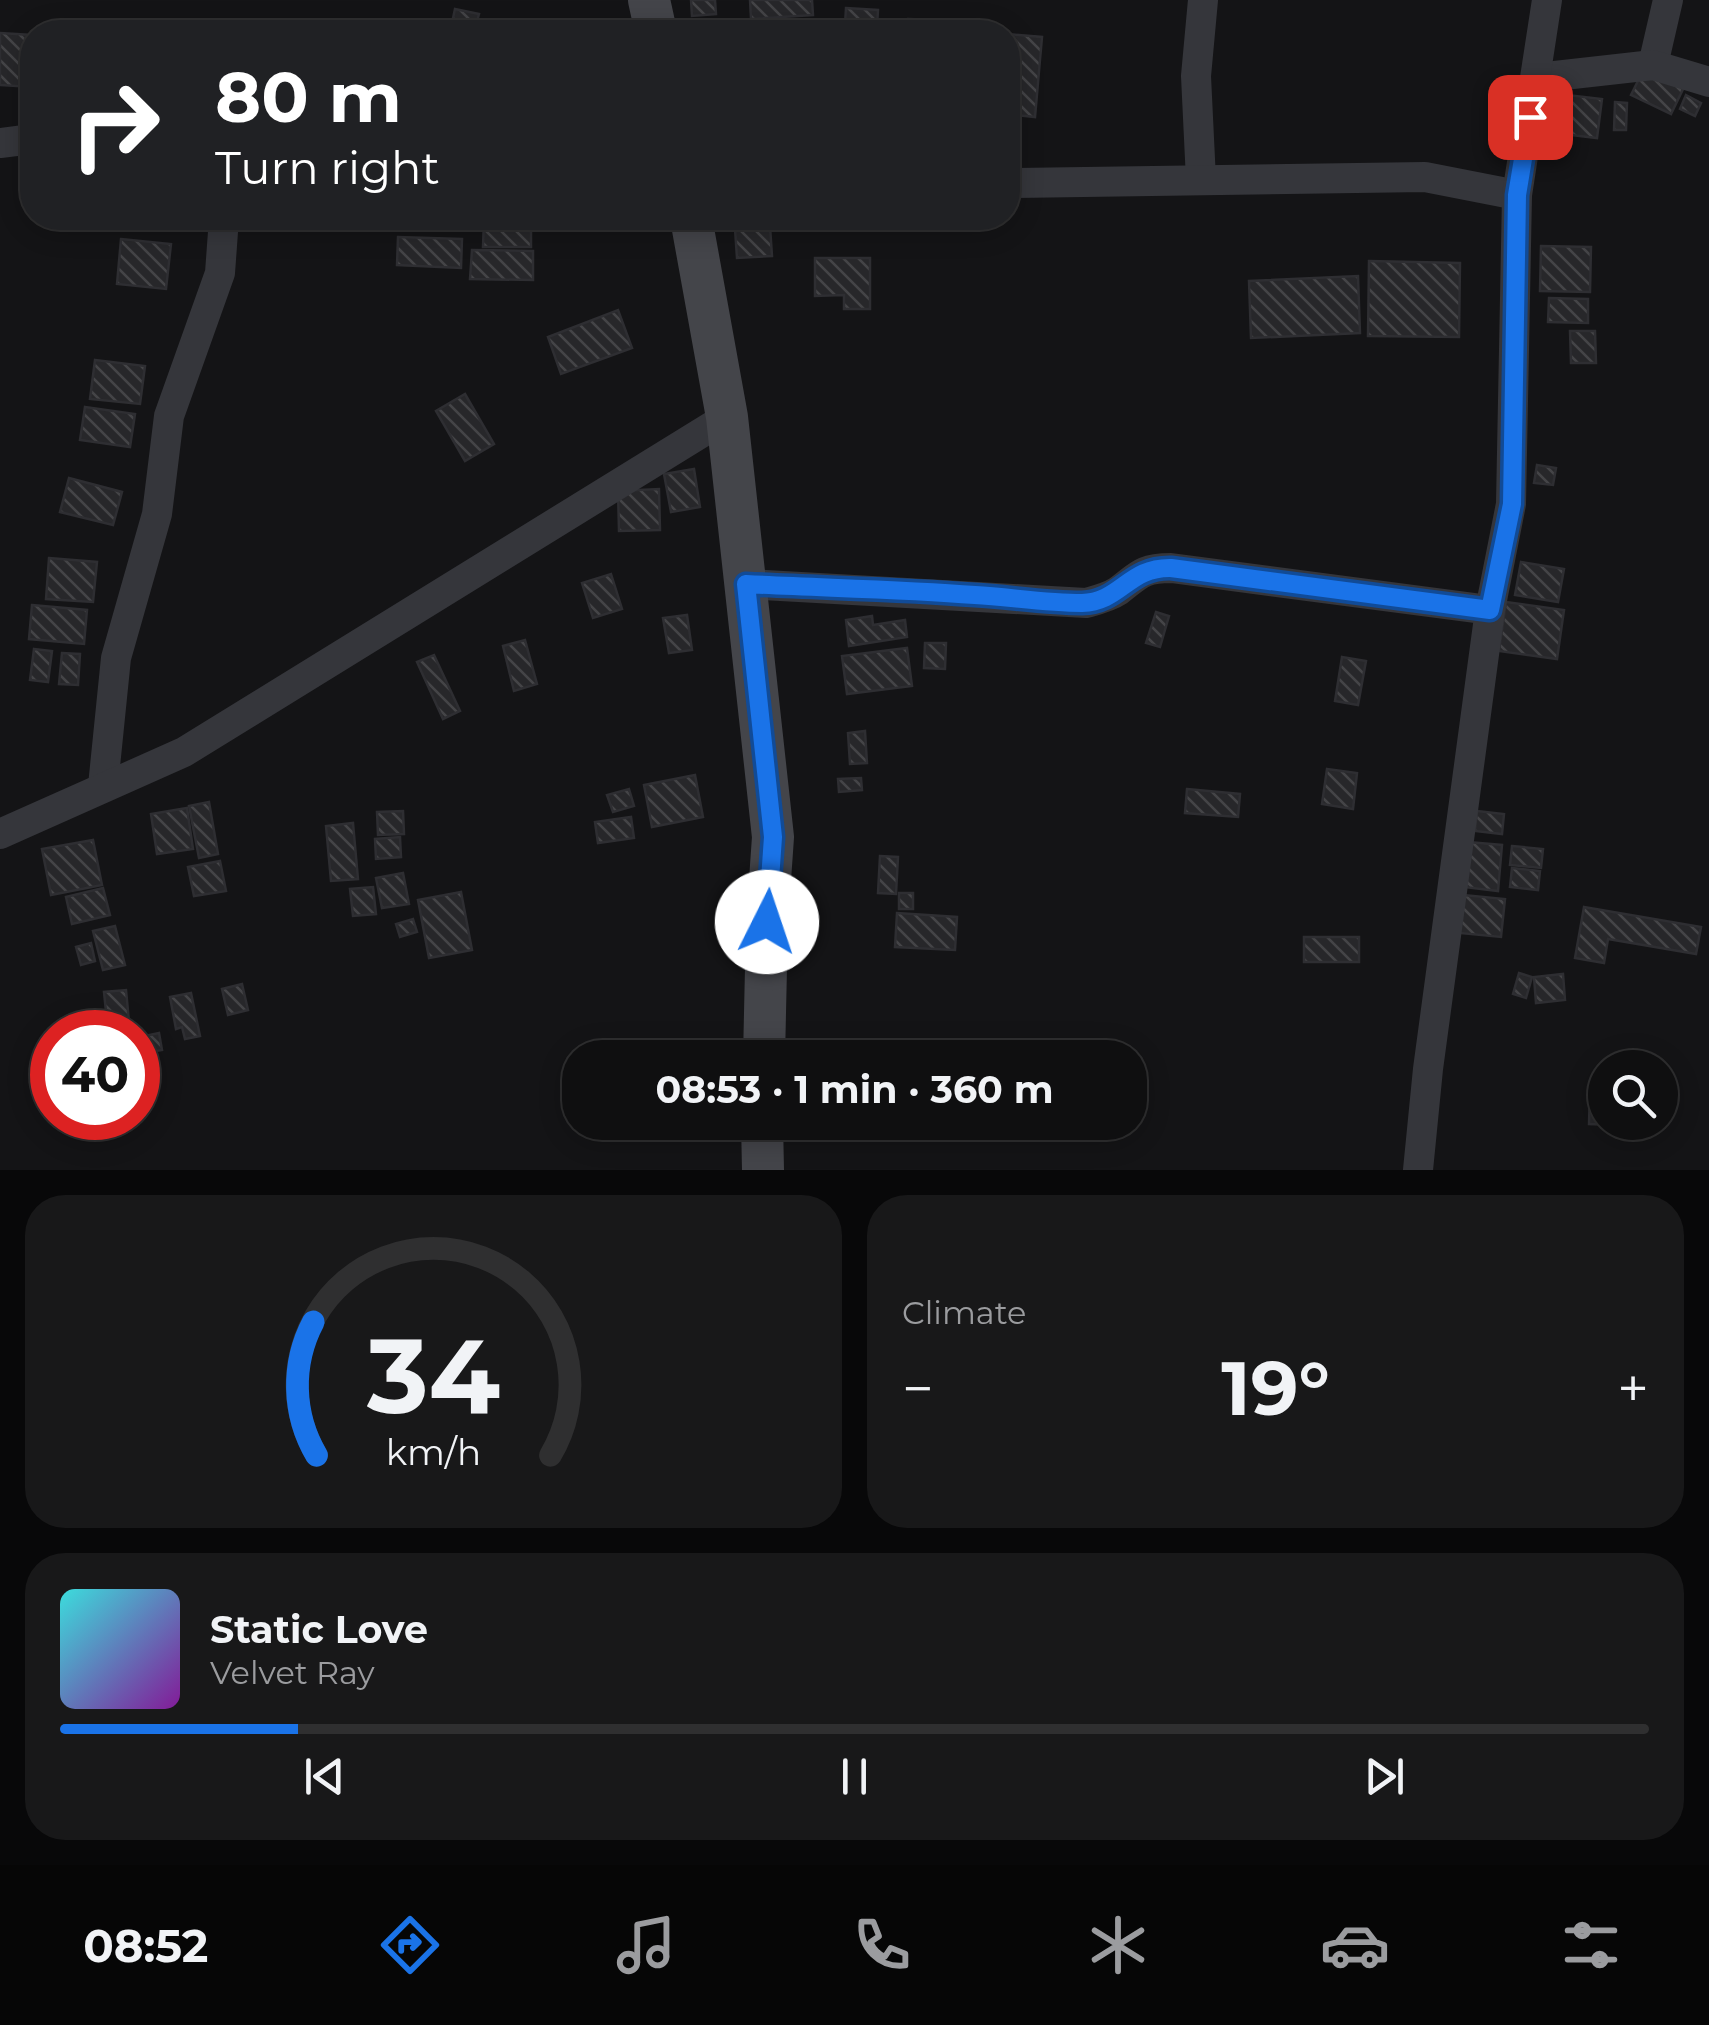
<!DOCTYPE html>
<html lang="en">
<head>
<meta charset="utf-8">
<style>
  :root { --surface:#0f0f10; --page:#181819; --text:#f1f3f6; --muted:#9b9c9f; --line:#2f2f30; --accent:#1a73e8 }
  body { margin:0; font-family:Montserrat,sans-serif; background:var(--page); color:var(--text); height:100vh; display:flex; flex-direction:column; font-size:38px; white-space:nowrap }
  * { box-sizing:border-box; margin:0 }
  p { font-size:32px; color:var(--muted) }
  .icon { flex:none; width:55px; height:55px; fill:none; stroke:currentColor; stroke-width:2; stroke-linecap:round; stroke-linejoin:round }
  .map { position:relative; height:1170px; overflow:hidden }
  .drawer { display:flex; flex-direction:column; gap:25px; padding:25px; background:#080809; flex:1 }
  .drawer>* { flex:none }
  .banner { position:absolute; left:20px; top:20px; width:1000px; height:210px; border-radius:40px; box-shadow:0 5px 25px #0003,0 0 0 2px var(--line); background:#202124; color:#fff; overflow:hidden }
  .controls { position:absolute; left:1588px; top:1050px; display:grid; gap:20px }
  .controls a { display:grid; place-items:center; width:90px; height:90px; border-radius:50%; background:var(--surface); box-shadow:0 5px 25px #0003,0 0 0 2px var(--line); font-size:50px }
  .speed { position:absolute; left:30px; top:1010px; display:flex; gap:20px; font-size:50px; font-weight:700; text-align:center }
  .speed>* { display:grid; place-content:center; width:130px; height:130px; border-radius:50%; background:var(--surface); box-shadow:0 5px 25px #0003,0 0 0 2px var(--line); line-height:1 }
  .speed .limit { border:15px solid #d22; background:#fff; color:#111 }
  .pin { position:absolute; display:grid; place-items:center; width:85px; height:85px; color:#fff; margin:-42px; border-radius:20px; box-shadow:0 5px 15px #0006 }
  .me { position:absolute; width:110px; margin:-55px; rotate:4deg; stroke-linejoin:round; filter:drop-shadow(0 0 8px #0008) }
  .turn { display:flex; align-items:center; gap:35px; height:210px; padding:0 30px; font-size:45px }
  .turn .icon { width:130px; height:130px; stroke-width:2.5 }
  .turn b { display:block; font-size:70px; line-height:85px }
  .big { font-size:75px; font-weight:700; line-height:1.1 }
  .drawer .card { flex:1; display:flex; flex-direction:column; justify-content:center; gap:15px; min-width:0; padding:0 35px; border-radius:40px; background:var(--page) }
  .drawer .dial { align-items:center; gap:0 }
  .dial svg { height:260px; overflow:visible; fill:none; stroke:var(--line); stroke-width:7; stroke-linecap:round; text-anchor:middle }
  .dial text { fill:var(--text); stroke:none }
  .song { display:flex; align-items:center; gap:30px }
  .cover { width:120px; height:120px; border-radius:15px; background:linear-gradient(135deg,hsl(180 70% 55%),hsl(290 70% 35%)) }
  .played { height:10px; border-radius:5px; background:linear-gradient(90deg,var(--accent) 15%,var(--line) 15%) }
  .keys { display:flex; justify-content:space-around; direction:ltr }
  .heat { display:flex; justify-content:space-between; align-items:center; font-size:55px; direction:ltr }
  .drawer .tiles { flex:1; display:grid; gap:25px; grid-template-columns:1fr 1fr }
  .card:last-child { grid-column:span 2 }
  .trip { position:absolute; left:562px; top:1040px; width:585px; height:100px; border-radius:40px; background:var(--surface); box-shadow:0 5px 25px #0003,0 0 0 2px var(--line); font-weight:700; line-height:100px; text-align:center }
  .menu { display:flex; height:160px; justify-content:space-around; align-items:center; background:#060606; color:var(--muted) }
  .menu .icon { width:70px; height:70px }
  .menu .active { color:var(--accent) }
  .menu b { font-size:45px; color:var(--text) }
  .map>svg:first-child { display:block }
  .building { fill:url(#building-back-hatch); stroke:#2e2e32; stroke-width:2.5 }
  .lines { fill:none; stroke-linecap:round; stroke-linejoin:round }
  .street { stroke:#35363b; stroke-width:30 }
  .secondary { stroke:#44454a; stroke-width:42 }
  .route-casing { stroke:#114b97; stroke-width:25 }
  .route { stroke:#1a73e8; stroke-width:18 }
</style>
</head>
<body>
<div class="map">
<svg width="1709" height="1170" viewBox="0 0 1709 1170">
  <defs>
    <pattern id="building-back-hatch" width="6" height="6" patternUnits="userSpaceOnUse" patternTransform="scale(2.5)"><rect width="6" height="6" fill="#27272a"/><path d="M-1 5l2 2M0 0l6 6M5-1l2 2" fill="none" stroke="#444447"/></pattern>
  </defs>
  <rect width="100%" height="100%" fill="#141416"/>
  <!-- building -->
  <g class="building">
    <polygon points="691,0 715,0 716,14 692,16"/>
    <polygon points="750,0 812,0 813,15 751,19"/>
    <polygon points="846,8 878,10 877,27 845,24"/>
    <polygon points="455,9 479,14 474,32 450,32"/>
    <polygon points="908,19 937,20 936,32 907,32"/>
    <polygon points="573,24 618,31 618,32 571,32"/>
    <polygon points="0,33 32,35 32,87 0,85"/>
    <polygon points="1008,34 1042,37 1035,117 1008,114"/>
    <polygon points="1644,69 1684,87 1671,114 1631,95"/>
    <polygon points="1550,93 1602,99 1597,138 1545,132"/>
    <polygon points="1686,95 1701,103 1695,116 1680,109"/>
    <polygon points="1615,102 1627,103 1626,130 1614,130"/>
    <polygon points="1008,127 1013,127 1011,152 1008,151"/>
    <polygon points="484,218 531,218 531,247 483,247"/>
    <polygon points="591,218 632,218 631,224"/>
    <polygon points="770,226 772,256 737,258 735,229"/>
    <polygon points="398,237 462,239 461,268 397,265"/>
    <polygon points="121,239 171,244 166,289 117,284"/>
    <polygon points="1541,246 1591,247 1590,292 1540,291"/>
    <polygon points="472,250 533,251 533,280 470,279"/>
    <polygon points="815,258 870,258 870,309 844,309 844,295 815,296"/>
    <polygon points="1369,261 1460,263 1459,337 1368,336"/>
    <polygon points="1358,276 1360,333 1251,338 1249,281"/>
    <polygon points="1549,298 1588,299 1588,323 1548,322"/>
    <polygon points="618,310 632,348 561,374 548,337"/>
    <polygon points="1570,331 1595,331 1596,363 1571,363"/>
    <polygon points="95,360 145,366 140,404 90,399"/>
    <polygon points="465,394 494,444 465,461 436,411"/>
    <polygon points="85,407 135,414 130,447 80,440"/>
    <polygon points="1537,465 1556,468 1553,485 1534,483"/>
    <polygon points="694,469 700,507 671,512 664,474"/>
    <polygon points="69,478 122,492 113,525 60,512"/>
    <polygon points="659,489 660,530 619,531 618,491"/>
    <polygon points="49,558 97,562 93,602 46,599"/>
    <polygon points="1521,562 1564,569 1558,602 1515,595"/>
    <polygon points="611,574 622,609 593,618 582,583"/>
    <polygon points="1506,602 1564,610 1557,659 1499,651"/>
    <polygon points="32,605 87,610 84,644 29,639"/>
    <polygon points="1156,612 1169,616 1160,647 1146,643"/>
    <polygon points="687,615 692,650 669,653 663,618"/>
    <polygon points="872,616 873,625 905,620 907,637 849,646 846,620"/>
    <polygon points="525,640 537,684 514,691 503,646"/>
    <polygon points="925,643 946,643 945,669 924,668"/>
    <polygon points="907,648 912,686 847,694 842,656"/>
    <polygon points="34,649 52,651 48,682 30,680"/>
    <polygon points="62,653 80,654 78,685 59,684"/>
    <polygon points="434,655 460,711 443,719 417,662"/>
    <polygon points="1342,657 1366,661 1358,705 1335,701"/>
    <polygon points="865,731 867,763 850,764 848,733"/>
    <polygon points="1327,769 1357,773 1353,809 1322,804"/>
    <polygon points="695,775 703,817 652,827 644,785"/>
    <polygon points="861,778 862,790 839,792 838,779"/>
    <polygon points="629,789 634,806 613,812 607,795"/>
    <polygon points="1187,789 1240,794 1238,817 1185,813"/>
    <polygon points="209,802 218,854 199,858 189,806"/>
    <polygon points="187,808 193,849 157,854 151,814"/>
    <polygon points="403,811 404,834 378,835 377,812"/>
    <polygon points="1477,811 1504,814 1502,834 1475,831"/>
    <polygon points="631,817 634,838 598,843 595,822"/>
    <polygon points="353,823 358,879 331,881 326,826"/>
    <polygon points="400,837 401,857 376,859 375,839"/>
    <polygon points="93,840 102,885 51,895 42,849"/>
    <polygon points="1468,842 1502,845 1498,891 1464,887"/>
    <polygon points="1512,846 1543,849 1541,868 1510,865"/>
    <polygon points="880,856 898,857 896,894 878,893"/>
    <polygon points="220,861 226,891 194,896 188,867"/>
    <polygon points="1512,868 1540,871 1538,890 1510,887"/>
    <polygon points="403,873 409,904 382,908 376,878"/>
    <polygon points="373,887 376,914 353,916 350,889"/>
    <polygon points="103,888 110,915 72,924 66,897"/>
    <polygon points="461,892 472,950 429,958 418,900"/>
    <rect x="899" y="893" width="14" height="16"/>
    <polygon points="1453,894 1505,899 1501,937 1449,932"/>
    <polygon points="1584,907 1701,927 1696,954 1608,939 1604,963 1575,958"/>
    <polygon points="897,913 957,917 955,950 895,947"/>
    <polygon points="413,919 417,932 400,937 396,924"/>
    <polygon points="115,926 125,965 103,970 93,931"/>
    <rect x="1304" y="937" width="55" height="25"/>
    <polygon points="91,943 95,961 81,965 76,947"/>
    <polygon points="1519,973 1532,977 1526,998 1513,994"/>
    <polygon points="1563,974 1565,1000 1536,1003 1534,977"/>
    <polygon points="242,984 248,1010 228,1015 222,989"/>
    <polygon points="126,990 130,1032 108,1032 104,992"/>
    <polygon points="191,993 200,1036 185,1039 182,1027 176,1029 170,997"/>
    <polygon points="159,1033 162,1050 143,1053 140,1037"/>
    <polygon points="1590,1089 1605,1090 1605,1122 1639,1122 1639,1126 1589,1124"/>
  </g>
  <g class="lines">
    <!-- street -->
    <g class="street">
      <polyline points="1653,65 1668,0"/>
      <polyline points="1537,78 1653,65 1709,82"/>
      <polyline points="0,143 32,139"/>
      <polyline points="1201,180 1196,76 1203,0"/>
      <polyline points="1008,183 1425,177 1517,195"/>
      <path d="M746 584 1086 603C1097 600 1109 597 1118 591 1139 575 1142 568 1171 568L1490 610"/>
      <polyline points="103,786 116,658 157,514 169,416 220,273 224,218"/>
      <polyline points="0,834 184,752 727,417"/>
      <polyline points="1418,1170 1428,1069 1490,610 1511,504 1517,195 1547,0"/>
    </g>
    <!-- secondary -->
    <g class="secondary">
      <polyline points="649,0 656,32"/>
      <polyline points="691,218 727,417 773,837 767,923 764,1058"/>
      <polyline points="762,1122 763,1170"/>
    </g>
  </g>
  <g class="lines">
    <defs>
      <path id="route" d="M767 922 773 837 746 584C822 588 899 589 975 595 1010 597 1046 603 1082 603 1121 602 1128 567 1171 568L1490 610 1512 504 1517 195 1530 117"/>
    </defs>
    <!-- route casing -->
    <use href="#route" class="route-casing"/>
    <!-- route -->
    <use href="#route" class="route"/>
  </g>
</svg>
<div class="controls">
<a><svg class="icon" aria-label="search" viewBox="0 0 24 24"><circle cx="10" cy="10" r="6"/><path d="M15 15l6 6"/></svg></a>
</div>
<div class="speed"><div class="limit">40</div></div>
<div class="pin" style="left:1530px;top:117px;background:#d93025"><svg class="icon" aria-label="arrive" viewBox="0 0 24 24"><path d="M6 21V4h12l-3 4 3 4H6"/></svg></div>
<svg class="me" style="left:767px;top:922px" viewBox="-20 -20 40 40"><circle r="19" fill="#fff"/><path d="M0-13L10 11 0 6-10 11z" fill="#1a73e8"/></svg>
<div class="trip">08:53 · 1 min · 360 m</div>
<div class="banner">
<div class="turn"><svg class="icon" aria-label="right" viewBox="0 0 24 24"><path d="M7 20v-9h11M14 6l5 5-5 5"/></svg><div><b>80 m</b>Turn right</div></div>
</div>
</div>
<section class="drawer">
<div class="tiles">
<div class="card dial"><svg viewBox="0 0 100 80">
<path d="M14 69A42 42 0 1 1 86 69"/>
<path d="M14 69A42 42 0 0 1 13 28" stroke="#1a73e8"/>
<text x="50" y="56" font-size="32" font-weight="700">34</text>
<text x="50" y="72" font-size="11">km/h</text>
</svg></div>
<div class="card"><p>Climate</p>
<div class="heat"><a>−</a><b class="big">19°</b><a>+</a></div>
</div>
<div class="card">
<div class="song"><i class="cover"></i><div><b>Static Love</b><p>Velvet Ray</p></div></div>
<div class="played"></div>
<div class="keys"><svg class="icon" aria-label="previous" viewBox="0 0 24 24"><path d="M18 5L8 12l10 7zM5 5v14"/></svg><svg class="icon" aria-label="pause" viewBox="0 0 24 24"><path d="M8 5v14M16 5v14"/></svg><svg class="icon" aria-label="next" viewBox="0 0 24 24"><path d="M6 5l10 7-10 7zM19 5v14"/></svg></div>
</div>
</div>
</section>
<nav class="menu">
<b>08:52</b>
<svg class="icon active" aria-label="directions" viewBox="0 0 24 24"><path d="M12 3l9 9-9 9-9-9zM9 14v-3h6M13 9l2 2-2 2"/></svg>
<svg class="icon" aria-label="music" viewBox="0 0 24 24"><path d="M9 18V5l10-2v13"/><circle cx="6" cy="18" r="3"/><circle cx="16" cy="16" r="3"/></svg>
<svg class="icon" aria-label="phone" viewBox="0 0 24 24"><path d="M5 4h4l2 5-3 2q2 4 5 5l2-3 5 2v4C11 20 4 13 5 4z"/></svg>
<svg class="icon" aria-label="climate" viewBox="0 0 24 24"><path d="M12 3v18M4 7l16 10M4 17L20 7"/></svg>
<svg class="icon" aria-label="car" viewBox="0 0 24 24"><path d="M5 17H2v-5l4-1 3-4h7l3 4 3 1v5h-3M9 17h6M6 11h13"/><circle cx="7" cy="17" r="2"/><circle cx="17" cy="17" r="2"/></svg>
<svg class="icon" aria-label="filters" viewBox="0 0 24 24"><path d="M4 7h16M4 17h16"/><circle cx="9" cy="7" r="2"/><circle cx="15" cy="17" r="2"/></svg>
</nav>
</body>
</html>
